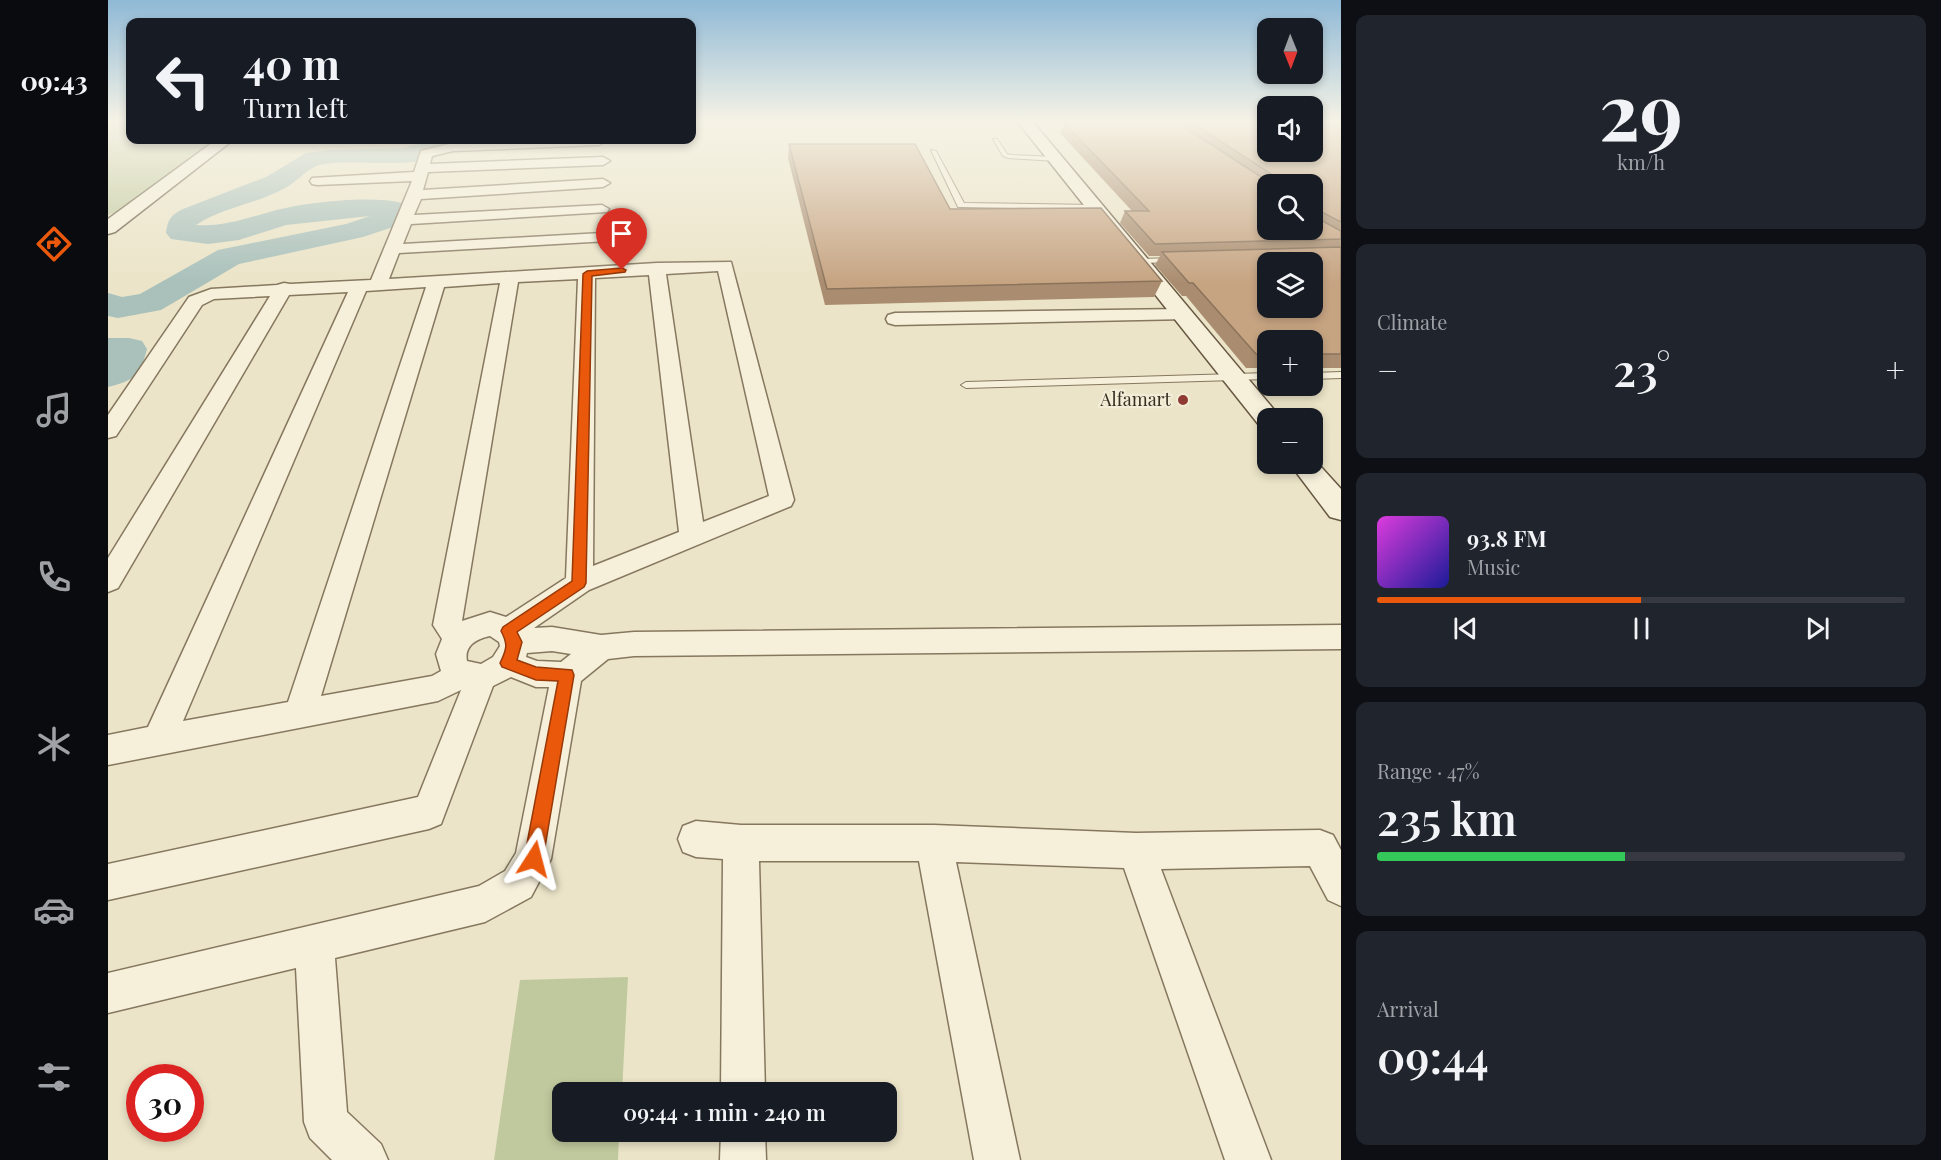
<!DOCTYPE html>
<html lang="en">
<head>
<meta charset="utf-8">
<style>
  :root { --surface:#171b24; --page:#20242c; --text:#f1f3f6; --muted:#9ea1a6; --line:#363941; --accent:#ea580c }
  body { margin:0; font-family:"Playfair Display",serif; background:var(--page); color:var(--text); height:100vh; display:flex; flex-direction:column; font-size:22px; white-space:nowrap }
  * { box-sizing:border-box; margin:0 }
  p { font-size:20px; color:var(--muted) }
  .icon { flex:none; width:33px; height:33px; fill:none; stroke:currentColor; stroke-width:2; stroke-linecap:round; stroke-linejoin:round }
  .map { position:relative; flex:1; overflow:hidden }
  .drawer { display:flex; flex-direction:column; gap:15px; padding:15px; background:#0d0f14; width:600px }
  .drawer>* { flex:none }
  .guide { position:absolute; left:18px; top:18px; width:570px; height:126px; border-radius:12px; box-shadow:0 3px 9px #0003; background:#171b24; color:var(--text); overflow:hidden }
  .needle { width:39px; rotate:179deg }
  .fabs { position:absolute; left:1149px; top:18px; display:grid; gap:12px }
  .fabs a { display:grid; place-items:center; width:66px; height:66px; border-radius:12px; background:var(--surface); box-shadow:0 3px 9px #0003; font-size:30px }
  .speed { position:absolute; left:18px; top:1064px; display:flex; gap:12px; font-size:30px; font-weight:700; text-align:center }
  .speed>* { display:grid; place-content:center; width:78px; height:78px; border-radius:50%; background:var(--surface); box-shadow:0 3px 9px #0003; line-height:1 }
  .speed .limit { border:9px solid #d22; background:#fff; color:#111 }
  .pin { position:absolute; display:grid; place-items:center; width:51px; height:51px; color:#fff; margin:-62px -26px; border-radius:50% 50% 50% 0; rotate:-45deg; box-shadow:0 0 6px #0007 }
  .pin .icon { rotate:45deg }
  .me { position:absolute; width:66px; margin:-33px; rotate:9deg; stroke-linejoin:round; filter:drop-shadow(0 0 4px #0008) }
  .turn { display:flex; align-items:center; gap:21px; height:126px; padding:0 18px; font-size:27px }
  .turn .icon { width:78px; height:78px; stroke-width:2.5 }
  .turn b { display:block; font-size:42px; line-height:51px }
  .big { font-size:45px; font-weight:600; line-height:1.1 }
  .drawer .widget { flex:1; display:flex; flex-direction:column; justify-content:center; gap:9px; min-width:0; padding:0 21px; border-radius:12px; background:var(--page) }
  .drawer .dial { align-items:center; gap:0 }
  .dial b { font-size:78px; line-height:1 }
  .song { display:flex; align-items:center; gap:18px }
  .cover { width:72px; height:72px; border-radius:9px; background:linear-gradient(135deg,hsl(300 70% 55%),hsl(240 70% 35%)) }
  .played { height:6px; border-radius:3px; background:linear-gradient(90deg,var(--accent) 50%,var(--line) 50%) }
  .keys { display:flex; justify-content:space-around; direction:ltr }
  .heat { display:flex; justify-content:space-between; align-items:center; font-size:33px; direction:ltr }
  .charge { height:9px; border-radius:4px; background:linear-gradient(90deg,#34c759 47%,var(--line) 0) }
  .trip { position:absolute; left:444px; top:1082px; width:345px; height:60px; border-radius:12px; background:var(--surface); box-shadow:0 3px 9px #0003; font-weight:600; line-height:60px; text-align:center }
  main { display:flex; flex:1; min-height:0 }
  .dock { display:flex; flex-direction:column; width:108px; justify-content:space-around; align-items:center; background:#090b0e; color:var(--muted) }
  .dock .icon { width:42px; height:42px }
  .dock .selected { color:var(--accent) }
  .dock b { font-size:27px; color:var(--text) }
  .map>svg:first-child { display:block }
  .green { fill:#c0c99d }
  .lines { fill:none; stroke-linecap:round; stroke-linejoin:round }
  .river { fill:#a9c0bb; fill-rule:evenodd }
  .lane-casing { stroke:#86775f; stroke-width:2 }
  .street-casing { stroke:#86775f; stroke-width:3 }
  .secondary-casing { stroke:#685842; stroke-width:3 }
  .lane { fill:#f6f0db; fill-rule:evenodd }
  .street { fill:#f6f0db; fill-rule:evenodd }
  .secondary { fill:#f6f0db; fill-rule:evenodd }
  .wall { fill:#aa8d70; fill-rule:evenodd }
  .building { fill:#c6a482; stroke:#8b735b; stroke-width:1.5; fill-rule:evenodd }
  .route { fill:#ea580c; stroke:#983908; stroke-width:1.5 }
  .poi-dot { fill:#903a34; stroke:#f3edd7; stroke-width:2 }
  .labels { text-anchor:middle; stroke-width:4.5; stroke-linejoin:round; paint-order:stroke }
  .far-poi-label { font-size:18px; fill:#382e21; stroke:#f3edd7; text-anchor:end }
</style>
</head>
<body>
<main>
<nav class="dock">
<b>09:43</b>
<svg class="icon selected" aria-label="directions" viewBox="0 0 24 24"><path d="M12 3l9 9-9 9-9-9zM9 14v-3h6M13 9l2 2-2 2"/></svg>
<svg class="icon" aria-label="music" viewBox="0 0 24 24"><path d="M9 18V5l10-2v13"/><circle cx="6" cy="18" r="3"/><circle cx="16" cy="16" r="3"/></svg>
<svg class="icon" aria-label="phone" viewBox="0 0 24 24"><path d="M5 4h4l2 5-3 2q2 4 5 5l2-3 5 2v4C11 20 4 13 5 4z"/></svg>
<svg class="icon" aria-label="climate" viewBox="0 0 24 24"><path d="M12 3v18M4 7l16 10M4 17L20 7"/></svg>
<svg class="icon" aria-label="car" viewBox="0 0 24 24"><path d="M5 17H2v-5l4-1 3-4h7l3 4 3 1v5h-3M9 17h6M6 11h13"/><circle cx="7" cy="17" r="2"/><circle cx="17" cy="17" r="2"/></svg>
<svg class="icon" aria-label="filters" viewBox="0 0 24 24"><path d="M4 7h16M4 17h16"/><circle cx="9" cy="7" r="2"/><circle cx="15" cy="17" r="2"/></svg>
</nav>
<div class="map">
<svg width="1233" height="1160" viewBox="0 0 1233 1160">
  <rect width="100%" height="100%" fill="#ebe4c8"/>
  <!-- green -->
  <g class="green">
    <polygon points="0,121 22,121 22,140 109,140 11,211 0,215"/>
    <polygon points="520,977 514,1092 454,1092 454,1131 511,1131 510,1160 386,1160 412,980"/>
  </g>
  <g class="lines">
    <!-- river -->
    <g class="river">
      <path d="M325 140H353C327 177 248 156 212 165 199 168 189 182 177 188 149 204 115 207 88 225 116 227 139 218 165 211 198 202 263 195 295 203L299 209 285 227 255 237 131 264 53 310 10 318 0 316V293L14 297 32 294 110 250 238 224 262 216 178 225 131 240 100 244 63 239 58 233C60 219 63 215 75 209L158 177 198 153 222 150 296 148Z"/>
      <path d="M0 338H21L34 341 39 349C32 376 27 380 0 387Z"/>
    </g>
    <defs>
      <g id="lane">
        <polygon points="885,139 889,139 899,154 903,155 948,157 951,159 948,161 900,158 895,156"/>
        <polygon points="823,150 828,151 856,203 987,205 991,207 987,209 850,207"/>
        <polygon points="1066,258 1069,258 1069,262 1032,263 1028,261 1032,259"/>
        <polygon points="1233,372 1233,378 1204,379 1204,373"/>
        <polygon points="1160,373 1160,379 858,388 853,385 858,382"/>
      </g>
      <g id="street">
        <path d="M434 140 497 141 491 145 345 151 324 156 322 164 495 157 502 161 495 165 320 172 315 190 495 179 502 183 495 187 313 199 306 215 494 205 501 209 499 212 303 224 295 244 494 233 500 235 502 238 500 241 291 253 281 279 549 263 623 262 686 500 683 506 481 590 426 628 444 627 493 635 526 632 1233 625V649L526 656 500 659 473 681 443 859 423 897 377 922 227 958 239 1112 273 1144 280 1160H224L202 1138 196 1122 188 968 0 1013V973L371 886 397 871 408 853 441 687H428L403 677 385 686 333 824 321 829 0 900V864L310 797 353 690 330 701 0 765V735L40 727 240 292 181 295 10 588 0 592V558L162 296 106 299 94 305 8 436 0 438V415L81 297 103 289 169 285 176 283 182 284 263 280 304 181 209 185 204 184 202 181 204 178 306 172 313 151 345 143ZM610 271 661 496 595 522 558 274ZM541 275 571 532 485 566 487 278ZM470 279 458 578 398 617 382 612 354 621 410 282ZM392 283 325 625 334 639 328 654 333 671 324 676 213 696 336 287ZM318 287 180 702 75 721 258 291ZM382 636 391 642 392 646 385 657 373 664 359 661C356 646 368 639 382 636ZM444 651 463 654 453 662 429 661 418 657 419 653Z"/>
        <polygon points="1074,309 1080,311 1083,315 1080,319 787,325 780,323 778,319 780,315 787,313"/>
        <polygon points="588,821 633,825 826,825 1028,833 1212,830 1225,835 1233,850 1233,906 1220,900 1202,866 1053,869 1163,1160 1117,1160 1016,868 848,862 912,1160 866,1160 811,861 651,861 657,1092 613,1092 615,859 588,857 575,852 570,839 575,826"/>
        <polygon points="613,1131 657,1131 658,1160 612,1160"/>
      </g>
      <g id="secondary">
        <polygon points="909,121 924,121 1173,418 1160,418 1160,427 1151,425"/>
        <polygon points="108,140 125,140 7,232 0,234 0,219"/>
        <polygon points="1204,457 1233,489 1233,520 1222,517 1182,464 1204,464"/>
      </g>
    </defs>
    <!-- lane casing -->
    <use href="#lane" class="lane-casing"/>
    <!-- street casing -->
    <use href="#street" class="street-casing"/>
    <!-- secondary casing -->
    <use href="#secondary" class="secondary-casing"/>
    <!-- lane -->
    <use href="#lane" class="lane"/>
    <!-- street -->
    <use href="#street" class="street"/>
    <!-- secondary -->
    <use href="#secondary" class="secondary"/>
  </g>
  <!-- wall -->
  <g class="wall">
    <path d="M974 121H1233V368H1204V340H1160V368H1138L1078 296H1074L1047 265 1052 256H1041L1012 223 1017 211H1024L952 133 956 123ZM1160 184H1204V230Z"/>
    <polygon points="681,144 842,209 1054,281 1046,297 717,305 680,158"/>
  </g>
  <!-- building -->
  <g class="building">
    <polygon points="974,121 1067,121 1164,184 1160,184 1160,230 1204,230 1204,184 1167,184 1168,177 1081,121 1160,121 1160,152 1204,152 1204,121 1215,121 1233,130 1233,222 1210,210 1211,219 1233,231 1233,239 1047,244 1017,211 1041,211 956,123"/>
    <polygon points="681,144 807,144 842,209 993,208 1054,281 719,289"/>
    <path d="M1233 247V354H1204V340H1160V354H1148L1085 283H1081L1054 252ZM1160 262H1204V308H1160Z"/>
  </g>
  <!-- sky -->
  <linearGradient id="sky" x2="0" y2="1"><stop stop-color="#8fb9d6"/><stop offset="0.43" stop-color="#f6f3e6"/><stop offset="1" stop-color="#f6f3e6" stop-opacity="0"/></linearGradient>
  <rect width="1233" height="283" fill="url(#sky)"/>
  <!-- route -->
  <path class="route" d="M514 268 518 270 517 272 484 276 478 583 476 587 409 632 414 642 409 660 428 667 464 670 466 675 435 859 432 866 426 868 419 866 416 859 450 681 428 680 394 667 392 663C399 649 400 644 393 631L395 627 464 581 475 274 479 271Z"/>
  <!-- markers -->
  <circle class="poi-dot" cx="1075" cy="400" r="6"/>
  <g class="labels">
    <!-- far-poi labels -->
    <g class="far-poi-label">
      <text x="1063" y="406">Alfamart</text>
    </g>
  </g>
</svg>
<div class="fabs">
<a><svg class="needle" viewBox="-14 -14 28 28"><path d="M0-13l5 13h-10z" fill="#e53935"/><path d="M0 13l5-13h-10z" fill="#9ea1a6"/></svg></a>
<a><svg class="icon" aria-label="sound" viewBox="0 0 24 24"><path d="M4 9h4l5-4v14l-5-4H4zM17 9q2 3 0 6"/></svg></a>
<a><svg class="icon" aria-label="search" viewBox="0 0 24 24"><circle cx="10" cy="10" r="6"/><path d="M15 15l6 6"/></svg></a>
<a><svg class="icon" aria-label="layers" viewBox="0 0 24 24"><path d="M12 4l9 5-9 5-9-5zM3 14l9 5 9-5"/></svg></a>
<a>+</a>
<a>−</a>
</div>
<div class="speed"><div class="limit">30</div></div>
<div class="pin" style="left:514px;top:270px;background:#d93025"><svg class="icon" aria-label="arrive" viewBox="0 0 24 24"><path d="M6 21V4h12l-3 4 3 4H6"/></svg></div>
<svg class="me" style="left:426px;top:859px" viewBox="-20 -20 40 40"><path d="M0-17L14 15 0 8-14 15z" fill="#ea580c" stroke="#fff" stroke-width="4"/></svg>
<div class="trip">09:44 · 1 min · 240 m</div>
<div class="guide">
<div class="turn"><svg class="icon" aria-label="left" viewBox="0 0 24 24"><path d="M17 20v-9H6M10 6l-5 5 5 5"/></svg><div><b>40 m</b>Turn left</div></div>
</div>
</div>
<section class="drawer">
<div class="widget dial"><b>29</b><p>km/h</p></div>
<div class="widget"><p>Climate</p>
<div class="heat"><a>−</a><b class="big">23°</b><a>+</a></div>
</div>
<div class="widget">
<div class="song"><i class="cover"></i><div><b>93.8 FM</b><p>Music</p></div></div>
<div class="played"></div>
<div class="keys"><svg class="icon" aria-label="previous" viewBox="0 0 24 24"><path d="M18 5L8 12l10 7zM5 5v14"/></svg><svg class="icon" aria-label="pause" viewBox="0 0 24 24"><path d="M8 5v14M16 5v14"/></svg><svg class="icon" aria-label="next" viewBox="0 0 24 24"><path d="M6 5l10 7-10 7zM19 5v14"/></svg></div>
</div>
<div class="widget"><p>Range · 47%</p><b class="big">235 km</b><div class="charge"></div></div>
<div class="widget"><p>Arrival</p><b class="big">09:44</b></div>
</section>
</main>
</body>
</html>
